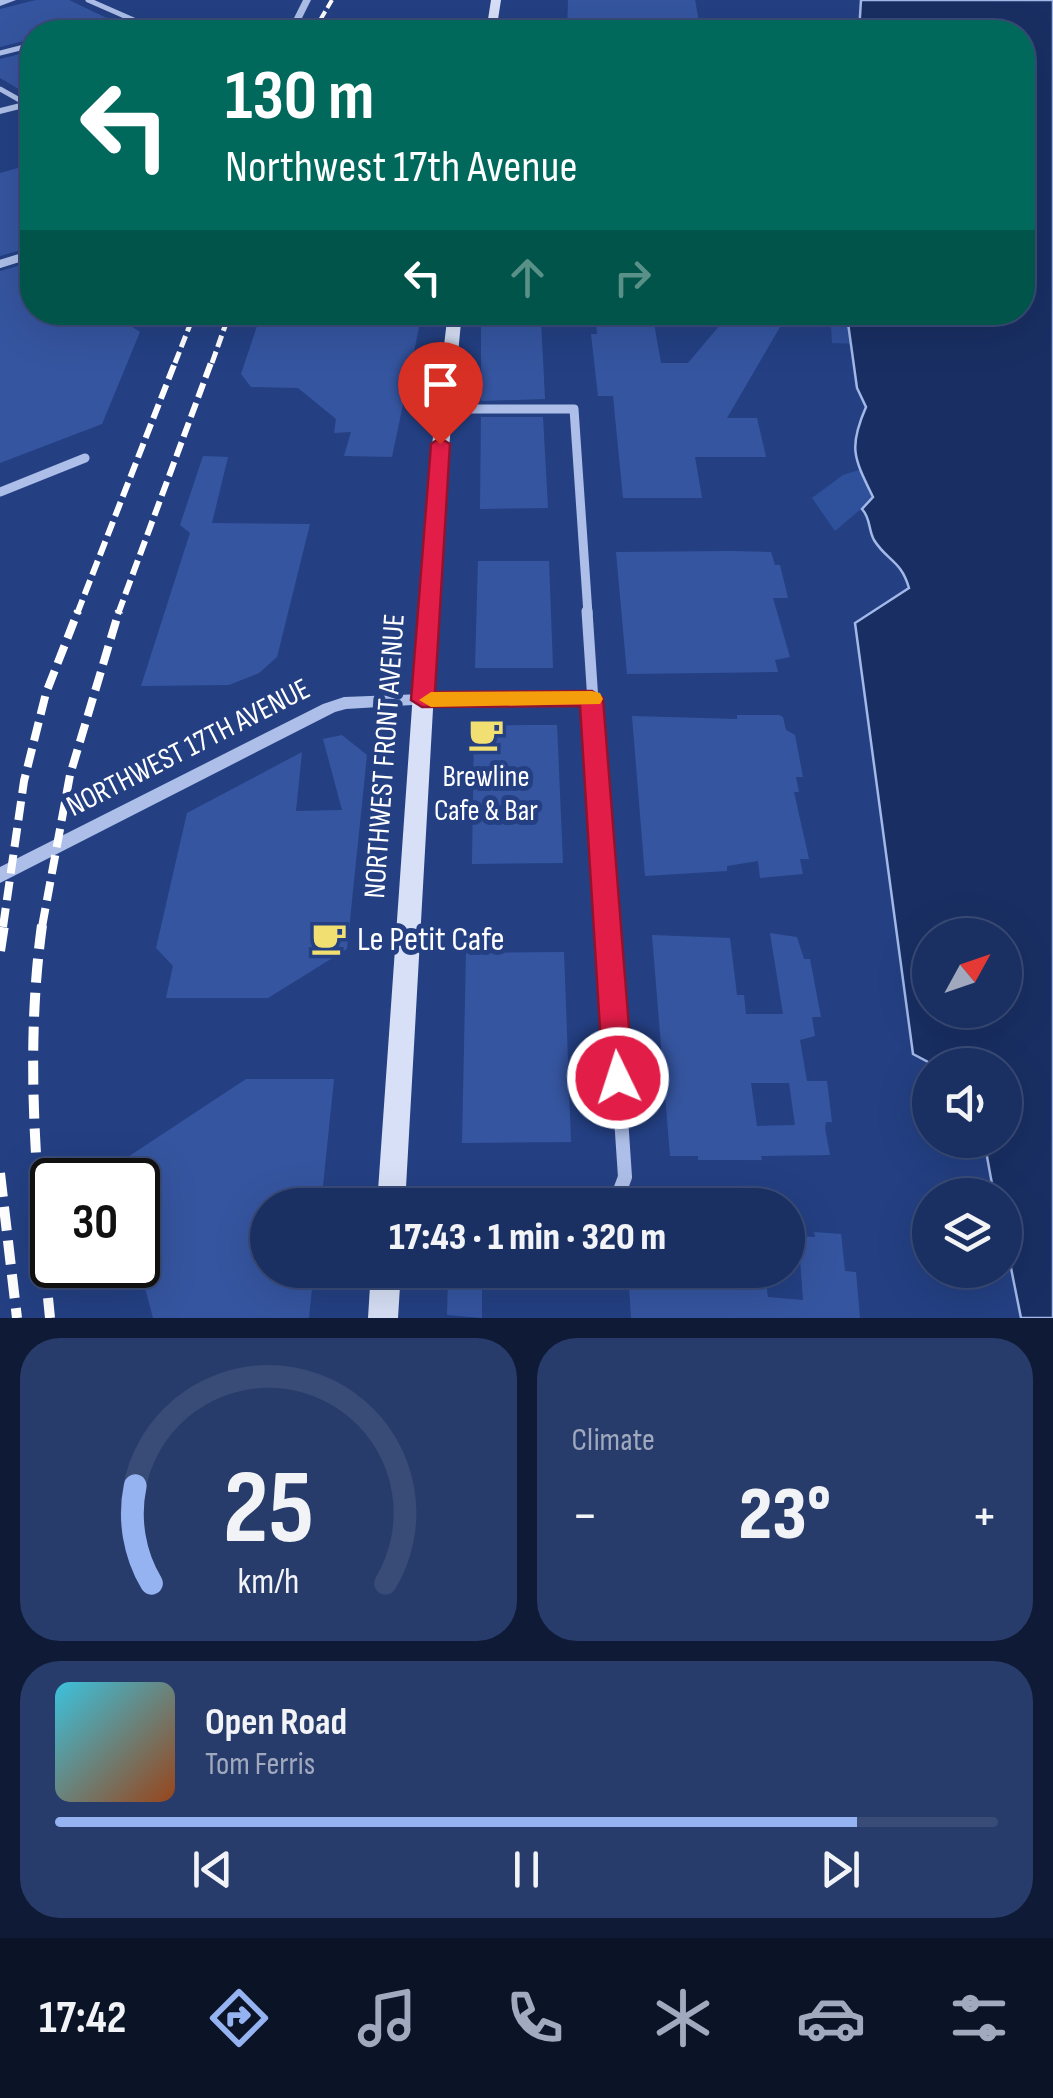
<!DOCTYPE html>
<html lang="en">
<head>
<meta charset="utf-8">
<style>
  :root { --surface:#1b3062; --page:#283c6b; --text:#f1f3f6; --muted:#a0a9be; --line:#394b77; --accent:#95b2f1 }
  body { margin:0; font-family:"Sofia Sans Condensed",sans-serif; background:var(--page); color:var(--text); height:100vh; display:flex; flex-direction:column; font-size:38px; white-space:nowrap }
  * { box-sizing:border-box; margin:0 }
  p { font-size:32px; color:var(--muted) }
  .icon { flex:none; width:55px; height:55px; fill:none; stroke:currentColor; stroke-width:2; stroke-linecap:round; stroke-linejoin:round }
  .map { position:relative; height:1318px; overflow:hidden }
  .side { display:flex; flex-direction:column; gap:20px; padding:20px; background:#0f1a36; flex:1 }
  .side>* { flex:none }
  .guide { position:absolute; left:20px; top:20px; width:1015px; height:305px; border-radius:40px; box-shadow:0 10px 40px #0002,0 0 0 2px var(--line); background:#00695c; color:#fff; overflow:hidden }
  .needle { width:65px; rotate:50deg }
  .fabs { position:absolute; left:912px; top:918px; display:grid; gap:20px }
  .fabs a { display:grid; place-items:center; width:110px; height:110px; border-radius:50%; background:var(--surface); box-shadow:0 10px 40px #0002,0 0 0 2px var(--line); font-size:50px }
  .speed { position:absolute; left:30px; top:1158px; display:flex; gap:20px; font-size:50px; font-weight:700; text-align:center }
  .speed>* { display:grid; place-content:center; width:130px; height:130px; border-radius:50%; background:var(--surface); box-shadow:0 10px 40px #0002,0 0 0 2px var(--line); line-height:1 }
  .speed .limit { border:5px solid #111; border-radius:15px; background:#fff; color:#111 }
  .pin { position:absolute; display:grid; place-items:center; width:85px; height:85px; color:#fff; margin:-102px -42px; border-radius:50% 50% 50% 0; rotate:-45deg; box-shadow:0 0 10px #0007 }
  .pin .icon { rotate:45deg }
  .me { position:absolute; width:110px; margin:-55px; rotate:356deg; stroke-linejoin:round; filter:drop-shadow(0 0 8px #0008) }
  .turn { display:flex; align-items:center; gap:35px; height:210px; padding:0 40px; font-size:45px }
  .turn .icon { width:130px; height:130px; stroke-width:2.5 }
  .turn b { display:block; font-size:70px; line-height:85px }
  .lanes { display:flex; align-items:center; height:95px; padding:0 40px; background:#0003; justify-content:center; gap:50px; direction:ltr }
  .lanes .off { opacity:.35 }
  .big { font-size:75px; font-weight:800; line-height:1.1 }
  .side .tile { flex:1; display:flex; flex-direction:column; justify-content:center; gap:15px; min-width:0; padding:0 35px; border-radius:40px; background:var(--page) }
  .side .dial { align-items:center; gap:0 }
  .dial svg { height:260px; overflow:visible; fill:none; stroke:var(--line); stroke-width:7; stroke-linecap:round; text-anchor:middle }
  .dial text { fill:var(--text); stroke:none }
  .song { display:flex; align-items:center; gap:30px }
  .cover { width:120px; height:120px; border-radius:15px; background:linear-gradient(135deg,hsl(190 70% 55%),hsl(20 70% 35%)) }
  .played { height:10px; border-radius:5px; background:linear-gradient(90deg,var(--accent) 85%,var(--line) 85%) }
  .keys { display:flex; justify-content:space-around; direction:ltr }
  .heat { display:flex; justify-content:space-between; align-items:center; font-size:55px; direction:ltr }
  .side .tiles { flex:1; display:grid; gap:20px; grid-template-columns:1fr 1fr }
  .tile:last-child { grid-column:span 2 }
  .trip { position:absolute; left:250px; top:1188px; width:555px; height:100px; border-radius:50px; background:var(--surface); box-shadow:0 10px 40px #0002,0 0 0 2px var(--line); font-weight:800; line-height:100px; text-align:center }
  .dock { display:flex; height:160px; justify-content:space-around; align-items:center; background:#0b1327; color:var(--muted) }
  .dock .icon { width:70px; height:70px }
  .dock .current { color:var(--accent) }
  .dock b { font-size:45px; color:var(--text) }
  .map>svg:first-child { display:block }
  .green { fill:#2f509b }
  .water { fill:#192f63; stroke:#a1b8e8; stroke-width:2.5; fill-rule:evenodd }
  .building { fill:#3555a0; fill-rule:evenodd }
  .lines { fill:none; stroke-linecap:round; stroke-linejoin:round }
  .minor-far4 { stroke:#adbfe8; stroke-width:5 }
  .minor-far3 { stroke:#adbfe8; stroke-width:8 }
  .minor-far2 { stroke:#adbfe8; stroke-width:9 }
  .minor-far1 { stroke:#adbfe8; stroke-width:11 }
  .minor { stroke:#adbfe8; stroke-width:14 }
  .tertiary { fill:#adbfe8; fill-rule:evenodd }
  .secondary { fill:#d7e0f6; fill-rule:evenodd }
  .rail-far4 { stroke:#fff; stroke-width:4; stroke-dasharray:10 4; stroke-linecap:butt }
  .rail-far3 { stroke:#fff; stroke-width:5; stroke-dasharray:12 5; stroke-linecap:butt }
  .rail-far2 { stroke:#fff; stroke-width:6; stroke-dasharray:15 6; stroke-linecap:butt }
  .rail-far1 { stroke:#fff; stroke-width:8; stroke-dasharray:19 8; stroke-linecap:butt }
  .rail { stroke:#fff; stroke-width:10; stroke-dasharray:24 10; stroke-linecap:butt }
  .route { fill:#e11d48; stroke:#92132f; stroke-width:2.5 }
  .slow { fill:#f59e0b }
  .labels { text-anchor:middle; stroke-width:10; stroke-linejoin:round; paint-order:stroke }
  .street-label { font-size:30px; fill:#fff; stroke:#244083 }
  .poi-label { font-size:30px; fill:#fff; stroke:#244083 }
  .near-poi-label { font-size:35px; fill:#fff; stroke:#244083; text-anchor:start }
</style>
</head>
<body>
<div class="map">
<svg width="1053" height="1318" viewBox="0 0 1053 1318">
  <rect width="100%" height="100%" fill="#244083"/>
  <!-- green -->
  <polygon class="green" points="831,325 939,331 875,497 835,531 812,498 843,475 862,469 886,345 832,343"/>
  <!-- water -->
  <path class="water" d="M861 0H1053V1318H1021L1005 1238V1195H994L984 1140H1005V1065H934L913 1054 855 623 909 588C901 560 887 561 874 540 868 529 871 519 862 509L873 497C854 458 848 448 866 407L857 388 848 323 816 313 1022 312V32H859ZM930 935H1005V1010H930Z"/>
  <!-- building -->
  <g class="building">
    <polygon points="36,0 69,0 111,20 83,26 79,32 32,32 32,39 0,47 0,9"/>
    <polygon points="568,0 695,0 701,32 567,32"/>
    <polygon points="32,51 32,97 0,78 0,59"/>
    <polygon points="32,164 32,247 0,256 0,173"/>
    <polygon points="32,262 32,312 110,312 140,332 102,424 0,463 0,271"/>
    <polygon points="298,317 421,318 392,457 344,456 351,432 334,433 336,419 298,388 251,387 241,374 258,323 278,324"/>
    <polygon points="541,320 545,399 481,401 481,321"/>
    <polygon points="596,323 654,323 661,363 688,363 720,325 780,327 727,418 757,418 766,457 695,457 702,498 623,498 613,396 598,396 591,334 597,334"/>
    <polygon points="481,417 543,417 548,508 480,509"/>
    <polygon points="203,456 228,457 212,523 310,524 277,657 259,673 229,685 141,686 190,533 180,525"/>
    <polygon points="731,551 771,552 775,565 780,565 788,598 773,598 790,657 775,660 778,672 627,674 616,552"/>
    <polygon points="478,561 549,561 553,668 475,668"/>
    <polygon points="737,715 779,715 783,717 786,730 795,735 803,777 796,777 799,792 794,792 809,859 800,859 803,874 760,878 758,861 727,866 727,871 645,876 632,716 737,719"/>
    <polygon points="528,725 557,725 563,863 472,864 474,726"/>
    <polygon points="342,735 367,755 347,949 268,998 166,998 173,966 156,948 187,813 302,752 296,811 342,810 323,739"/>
    <path d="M770 933 797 937 804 959H810L821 1017H812L815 1036 800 1040 807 1081H827L832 1122H826L825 1128 830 1155 761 1156 762 1160H698V1156H670L652 935 730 938 737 995H744L746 1014H783ZM751 1083H789L795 1125 757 1126Z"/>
    <polygon points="564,952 571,1142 462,1143 466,953"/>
    <polygon points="246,1079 334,1079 321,1205 268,1205 268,1270 314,1270 309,1318 153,1318 138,1262 138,1180 93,1180"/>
    <polygon points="814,1232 841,1234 845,1271 856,1272 860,1318 631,1318 628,1270 764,1270 768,1297 803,1300 800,1259 788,1259 788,1236 815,1237"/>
    <polygon points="453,1270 482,1270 482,1318 447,1315 448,1278 452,1278"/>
  </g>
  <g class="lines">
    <!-- minor-far4 -->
    <g class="minor-far4">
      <polyline points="88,0 161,32"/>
      <polyline points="85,32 133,21"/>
      <polyline points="0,53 32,45"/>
      <polyline points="0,89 32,107"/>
    </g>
    <!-- minor-far3 -->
    <polyline class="minor-far3" points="0,264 32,254"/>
    <!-- minor-far2 -->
    <g class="minor-far2">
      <polyline points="444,409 574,409 588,614"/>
      <polyline points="0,492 85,458"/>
    </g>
    <!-- minor-far1 -->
    <g class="minor-far1">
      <polyline points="587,611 608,927"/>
      <polyline points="423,700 592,698"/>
    </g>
    <!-- minor -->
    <polyline class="minor" points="392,1202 597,1200 619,1193 625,1177 608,925"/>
    <!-- tertiary -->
    <g class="tertiary">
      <polygon points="0,0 16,0 0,6"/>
      <polygon points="303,0 311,0 295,32 287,32"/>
      <polygon points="32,100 32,106 0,114 0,108"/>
      <polygon points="423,694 429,696 432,700 429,704 346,709 335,712 0,883 0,867 323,704 344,697"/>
    </g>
    <!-- secondary -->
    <g class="secondary">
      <polygon points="491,0 501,0 496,32 486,32"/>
      <polygon points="448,312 462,312 446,479 405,1205 377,1205 428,479"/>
      <polygon points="371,1270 401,1270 398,1318 368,1318"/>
    </g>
    <!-- rail-far4 -->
    <polyline class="rail-far4" points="313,32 332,0"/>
    <!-- rail-far3 -->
    <g class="rail-far3">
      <polyline points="175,363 195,312"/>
      <polyline points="212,363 230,312"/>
    </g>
    <!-- rail-far2 -->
    <g class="rail-far2">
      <polyline points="77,614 176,360"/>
      <polyline points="118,614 212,360"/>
    </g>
    <!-- rail-far1 -->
    <g class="rail-far1">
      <polyline points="3,927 24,781 46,693 78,611"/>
      <polyline points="42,927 70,775 119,611"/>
    </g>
    <!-- rail -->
    <g class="rail">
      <path d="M42 925C24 1057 37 1186 50 1318"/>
      <polyline points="0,951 4,925"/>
      <polyline points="0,1173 17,1318"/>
    </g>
  </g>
  <!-- route -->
  <polygon class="route" points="440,438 450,444 435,692 592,691 603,698 633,1078 628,1086 618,1090 607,1086 603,1078 580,706 422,707 411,700 431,444"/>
  <!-- slow -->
  <polygon class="slow" points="592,691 600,693 603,699 600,704 431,707 419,700 431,692"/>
  <!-- icons -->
  <defs>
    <symbol id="cafe-bare" viewBox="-9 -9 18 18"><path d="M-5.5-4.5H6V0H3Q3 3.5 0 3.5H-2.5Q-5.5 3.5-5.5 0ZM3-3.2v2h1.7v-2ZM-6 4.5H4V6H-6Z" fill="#f2df71" stroke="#244083" stroke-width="2.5" paint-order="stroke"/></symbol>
  </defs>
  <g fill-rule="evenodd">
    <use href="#cafe-bare" x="461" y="709" width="50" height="50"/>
    <use href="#cafe-bare" x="304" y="913" width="50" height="50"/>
  </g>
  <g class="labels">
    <!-- street labels -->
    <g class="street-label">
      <text transform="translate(188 747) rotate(-27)" y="10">NORTHWEST 17TH AVENUE</text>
      <text transform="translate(384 756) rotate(-86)" y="10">NORTHWEST FRONT AVENUE</text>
    </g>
    <!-- poi labels -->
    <g class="poi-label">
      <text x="486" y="786">Brewline<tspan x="486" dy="34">Cafe &amp; Bar</tspan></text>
    </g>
    <!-- near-poi labels -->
    <g class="near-poi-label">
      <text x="357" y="950">Le Petit Cafe</text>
    </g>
  </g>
</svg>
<div class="fabs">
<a><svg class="needle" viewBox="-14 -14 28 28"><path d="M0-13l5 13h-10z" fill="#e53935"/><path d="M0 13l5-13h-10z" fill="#a0a9be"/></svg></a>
<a><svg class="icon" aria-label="sound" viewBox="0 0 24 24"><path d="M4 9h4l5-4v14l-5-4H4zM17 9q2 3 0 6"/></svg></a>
<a><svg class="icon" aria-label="layers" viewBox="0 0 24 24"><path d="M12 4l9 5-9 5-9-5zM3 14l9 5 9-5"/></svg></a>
</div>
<div class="speed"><div class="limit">30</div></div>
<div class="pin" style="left:440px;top:444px;background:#d93025"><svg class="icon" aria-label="arrive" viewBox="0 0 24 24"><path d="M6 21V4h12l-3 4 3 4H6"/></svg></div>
<svg class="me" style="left:618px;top:1078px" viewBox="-20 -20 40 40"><circle r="17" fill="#e11d48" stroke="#fff" stroke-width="3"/><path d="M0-11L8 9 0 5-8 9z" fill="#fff"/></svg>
<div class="trip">17:43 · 1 min · 320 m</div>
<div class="guide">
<div class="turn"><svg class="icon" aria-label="left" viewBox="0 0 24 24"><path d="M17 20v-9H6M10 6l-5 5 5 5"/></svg><div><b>130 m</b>Northwest 17th Avenue</div></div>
<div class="lanes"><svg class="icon" aria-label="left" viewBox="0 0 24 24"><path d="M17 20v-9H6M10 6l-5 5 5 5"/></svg><svg class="icon off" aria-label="ahead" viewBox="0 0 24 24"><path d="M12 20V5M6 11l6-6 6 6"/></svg><svg class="icon off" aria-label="right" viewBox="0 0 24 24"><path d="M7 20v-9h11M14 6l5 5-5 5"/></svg></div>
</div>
</div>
<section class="side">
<div class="tiles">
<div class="tile dial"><svg viewBox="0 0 100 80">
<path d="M14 69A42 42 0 1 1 86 69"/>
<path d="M14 69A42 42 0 0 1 9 39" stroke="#95b2f1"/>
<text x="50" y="56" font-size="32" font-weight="700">25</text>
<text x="50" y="72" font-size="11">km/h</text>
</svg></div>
<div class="tile"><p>Climate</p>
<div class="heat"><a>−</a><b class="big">23°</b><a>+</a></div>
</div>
<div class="tile">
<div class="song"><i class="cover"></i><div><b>Open Road</b><p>Tom Ferris</p></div></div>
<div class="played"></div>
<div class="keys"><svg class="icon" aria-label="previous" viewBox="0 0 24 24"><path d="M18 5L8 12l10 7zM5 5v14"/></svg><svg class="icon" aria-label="pause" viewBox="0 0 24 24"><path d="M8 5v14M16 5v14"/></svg><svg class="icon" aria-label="next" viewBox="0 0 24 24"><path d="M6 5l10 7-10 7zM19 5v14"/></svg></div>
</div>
</div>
</section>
<nav class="dock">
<b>17:42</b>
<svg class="icon current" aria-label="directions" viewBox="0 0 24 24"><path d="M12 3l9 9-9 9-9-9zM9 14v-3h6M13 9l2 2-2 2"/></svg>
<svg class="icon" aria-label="music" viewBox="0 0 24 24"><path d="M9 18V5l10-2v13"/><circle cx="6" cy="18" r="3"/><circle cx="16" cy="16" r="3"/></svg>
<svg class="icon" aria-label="phone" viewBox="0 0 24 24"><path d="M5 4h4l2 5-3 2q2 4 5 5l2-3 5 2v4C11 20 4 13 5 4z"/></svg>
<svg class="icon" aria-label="climate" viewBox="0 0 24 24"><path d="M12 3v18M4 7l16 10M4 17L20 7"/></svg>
<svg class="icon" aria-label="car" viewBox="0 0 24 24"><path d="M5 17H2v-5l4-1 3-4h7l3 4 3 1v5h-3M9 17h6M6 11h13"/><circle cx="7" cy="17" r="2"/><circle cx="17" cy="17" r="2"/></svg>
<svg class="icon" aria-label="filters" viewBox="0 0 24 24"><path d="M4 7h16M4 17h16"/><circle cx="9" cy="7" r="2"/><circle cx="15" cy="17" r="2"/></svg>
</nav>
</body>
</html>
